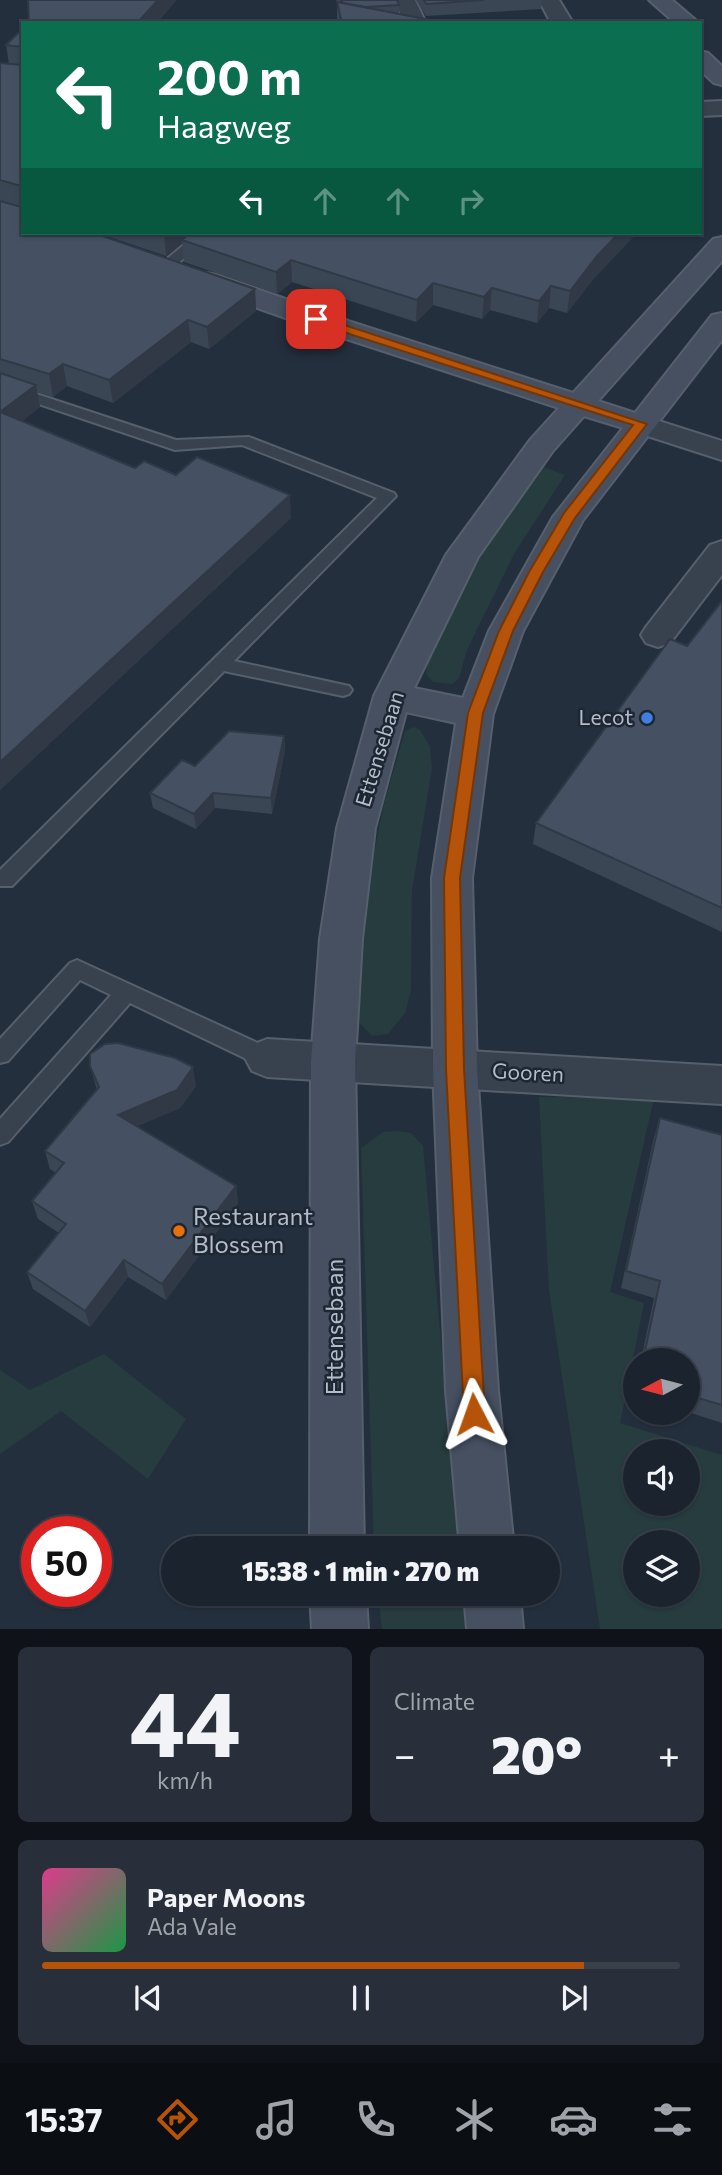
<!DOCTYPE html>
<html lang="en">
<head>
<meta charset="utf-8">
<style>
  :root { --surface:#1b232e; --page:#282f3a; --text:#f1f3f6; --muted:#a0a4aa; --line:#39404a; --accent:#b45309 }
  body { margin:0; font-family:Commissioner,sans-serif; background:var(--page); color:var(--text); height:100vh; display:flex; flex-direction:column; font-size:26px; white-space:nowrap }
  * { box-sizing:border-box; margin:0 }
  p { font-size:23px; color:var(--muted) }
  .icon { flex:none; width:38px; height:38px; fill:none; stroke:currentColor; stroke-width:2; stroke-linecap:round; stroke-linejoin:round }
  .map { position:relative; height:1629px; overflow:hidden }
  .panel { display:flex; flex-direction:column; gap:18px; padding:18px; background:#0f1319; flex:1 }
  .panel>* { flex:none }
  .top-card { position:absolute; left:21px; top:21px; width:681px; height:214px; border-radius:0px; box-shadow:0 2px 5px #0004,0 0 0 2px var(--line); background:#0b6e4f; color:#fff; overflow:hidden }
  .needle { width:46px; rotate:263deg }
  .controls { position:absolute; left:623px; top:1348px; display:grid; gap:14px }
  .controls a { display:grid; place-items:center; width:77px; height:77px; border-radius:50%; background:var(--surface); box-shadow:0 2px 5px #0004,0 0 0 2px var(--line); font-size:35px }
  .speed { position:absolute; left:21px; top:1516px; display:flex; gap:14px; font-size:35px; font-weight:700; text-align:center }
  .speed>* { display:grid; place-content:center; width:91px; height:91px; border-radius:50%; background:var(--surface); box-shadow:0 2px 5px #0004,0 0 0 2px var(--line); line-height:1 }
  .speed .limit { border:10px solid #d22; background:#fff; color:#111 }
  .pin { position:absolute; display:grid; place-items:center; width:60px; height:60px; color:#fff; margin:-30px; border-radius:14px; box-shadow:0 4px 10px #0006 }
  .me { position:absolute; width:77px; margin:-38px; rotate:356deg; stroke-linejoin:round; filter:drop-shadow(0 0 5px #0008) }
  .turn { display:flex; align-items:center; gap:24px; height:147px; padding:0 21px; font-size:32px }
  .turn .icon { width:91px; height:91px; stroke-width:2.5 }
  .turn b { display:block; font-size:49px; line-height:60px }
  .lanes { display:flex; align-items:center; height:66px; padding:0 21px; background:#0003; justify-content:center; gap:35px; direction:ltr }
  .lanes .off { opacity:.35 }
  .big { font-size:52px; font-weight:800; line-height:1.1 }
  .panel .card { flex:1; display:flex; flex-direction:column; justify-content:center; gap:10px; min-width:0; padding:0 24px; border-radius:10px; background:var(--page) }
  .panel .dial { align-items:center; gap:0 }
  .dial b { font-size:91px; line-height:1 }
  .song { display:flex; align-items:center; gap:21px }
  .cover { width:84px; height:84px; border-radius:10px; background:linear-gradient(135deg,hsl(330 70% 55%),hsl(140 70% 35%)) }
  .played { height:7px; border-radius:4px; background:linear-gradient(90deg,var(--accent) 85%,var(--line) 85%) }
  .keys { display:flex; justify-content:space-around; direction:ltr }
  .heat { display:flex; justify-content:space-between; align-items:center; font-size:38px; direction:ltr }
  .panel .tiles { flex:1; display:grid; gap:18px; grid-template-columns:1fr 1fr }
  .card:last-child { grid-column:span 2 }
  .trip { position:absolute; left:161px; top:1536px; width:399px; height:70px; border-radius:35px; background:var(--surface); box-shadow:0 2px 5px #0004,0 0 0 2px var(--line); font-weight:800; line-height:70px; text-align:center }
  .tabs { display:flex; height:112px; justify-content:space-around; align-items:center; background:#0b0e12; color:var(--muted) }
  .tabs .icon { width:49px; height:49px }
  .tabs .selected { color:var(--accent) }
  .tabs b { font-size:32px; color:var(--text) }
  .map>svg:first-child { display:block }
  .green { fill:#263c3f; fill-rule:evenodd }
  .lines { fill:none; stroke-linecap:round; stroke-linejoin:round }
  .service-casing { stroke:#565f6c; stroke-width:4 }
  .minor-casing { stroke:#565f6c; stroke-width:4 }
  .tertiary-casing { stroke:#565f6c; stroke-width:4 }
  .secondary-casing { stroke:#565f6c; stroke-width:4 }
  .service { fill:#38414e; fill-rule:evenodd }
  .minor { fill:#38414e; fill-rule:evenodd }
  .tertiary { fill:#38414e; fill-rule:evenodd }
  .secondary { fill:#465061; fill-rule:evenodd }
  .wall { fill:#3b4654 }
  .shaded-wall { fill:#303945 }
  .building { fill:#455162; stroke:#303945; stroke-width:2 }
  .route { fill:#b45309; stroke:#753606; stroke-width:2 }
  .shop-dot { fill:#3f7fe0; stroke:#1d2633; stroke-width:2.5 }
  .food-dot { fill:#e8710a; stroke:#1d2633; stroke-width:2.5 }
  .labels { text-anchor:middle; stroke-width:5; stroke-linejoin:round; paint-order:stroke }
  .poi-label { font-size:21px; fill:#b4bcc9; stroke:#1d2633; text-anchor:end }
  .street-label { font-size:21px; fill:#b4bcc9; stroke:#1d2633 }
  .near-poi-label { font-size:24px; fill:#b4bcc9; stroke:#1d2633; text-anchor:start }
  .near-street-label { font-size:24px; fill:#b4bcc9; stroke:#1d2633 }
</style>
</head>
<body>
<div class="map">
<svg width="722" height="1629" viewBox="0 0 722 1629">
  <rect width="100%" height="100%" fill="#242f3e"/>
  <!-- green -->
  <g class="green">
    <path d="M541 466 565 475 514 554 467 650 459 678 453 684 433 682 426 674 427 662C459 592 494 528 541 466Z"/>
    <polygon points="414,727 420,730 430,747 432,768 412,891 411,991 405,1013 388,1034 372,1036 358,1021 365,897 384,804 405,731"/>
    <path d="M539 1097 654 1098 610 1292 644 1303 620 1423 722 1455V1629H600L549 1290ZM635 1451H688V1503H635ZM635 1542H688V1594H635Z"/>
    <polygon points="396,1131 411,1133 423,1146 460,1549 374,1549 361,1148 383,1132"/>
    <polygon points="104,1354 186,1419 148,1479 61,1411 0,1454 0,1370 30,1390"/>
    <polygon points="378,1594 465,1594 469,1629 382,1629"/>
  </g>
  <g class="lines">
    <defs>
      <g id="service">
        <polygon points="198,233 212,233 172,269 162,269 162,263"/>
        <polygon points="0,382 176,440 249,437 394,493 396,496 234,661 349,686 352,690 349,694 343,696 224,671 12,886 0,886 0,870 377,498 242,445 175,450 0,391"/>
        <polygon points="77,960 275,1051 278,1058 275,1065 267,1067 259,1065 130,1003 8,1142 0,1145 0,1119 111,995 80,980 8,1061 0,1063 0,1039 70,963"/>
      </g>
      <g id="minor">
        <polygon points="395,0 415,0 426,23 404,23"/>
        <polygon points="539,0 559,0 573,23 551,23"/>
        <polygon points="722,101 722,115 700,116 700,102"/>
        <polygon points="722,541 722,575 670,643 658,647 646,643 641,635 646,627 710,545"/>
        <polygon points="267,1039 722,1066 722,1104 267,1077 252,1071 245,1058 252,1045"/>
      </g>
      <polygon id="tertiary" points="640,415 722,441 722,460 629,430 625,424 629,418"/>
      <g id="secondary">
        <polygon points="649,0 672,0 699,23 675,23"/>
        <polygon points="700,51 708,53 722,66 722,85 714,83 700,70"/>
        <path d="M722 237V261L598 401 635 413 712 315 722 313V340L583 520 523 631 493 714 472 878 477 1069 498 1391 514 1549H460L446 1391 433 1069 432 878 456 723 406 712 375 828 362 939 355 1062 364 1549H310L311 1062 320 939 337 828 374 696 446 555 530 440 559 408 331 334 197 287 194 281 197 275 207 273 217 275 351 322 573 393 713 239ZM584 416 623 428 553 517 489 631 463 698 414 688 478 557 552 452Z"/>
        <polygon points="310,1594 366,1594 368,1629 312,1629"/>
        <polygon points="464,1594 520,1594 523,1629 467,1629"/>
      </g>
    </defs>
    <!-- service casing -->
    <use href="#service" class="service-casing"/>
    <!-- minor casing -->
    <use href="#minor" class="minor-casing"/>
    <!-- tertiary casing -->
    <use href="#tertiary" class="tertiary-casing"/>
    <!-- secondary casing -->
    <use href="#secondary" class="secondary-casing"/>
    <!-- service -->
    <use href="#service" class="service"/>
    <!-- minor -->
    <use href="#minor" class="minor"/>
    <!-- tertiary -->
    <use href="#tertiary" class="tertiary"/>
    <!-- secondary -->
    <use href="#secondary" class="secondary"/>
  </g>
  <!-- wall -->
  <g class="wall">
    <polygon points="336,0 397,0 399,5 399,14 446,23 337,23 337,2"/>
    <polygon points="416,0 542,0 541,9 426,16"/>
    <polygon points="23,28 23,233 255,289 256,311 209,349 191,342 113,403 67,386 53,397 37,392 40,407 22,421 135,468 176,475 291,518 0,790 0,63 9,64 6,45"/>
    <polygon points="98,233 637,233 594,278 567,313 549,308 537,323 490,310 482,319 433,305 416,322 292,282 277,294 184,262 182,243 166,256"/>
    <polygon points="722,601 722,932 533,844 536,823 687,646"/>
    <polygon points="284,736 285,751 272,814 215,808 196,829 153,808 150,793 195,766"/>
    <polygon points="90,1066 196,1086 180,1108 137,1126 236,1186 238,1203 166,1300 128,1277 90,1327 33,1289 27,1272 59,1233 38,1219 32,1201 56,1173 50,1169 45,1151 97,1090"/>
    <polygon points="660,1118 722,1135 722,1423 688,1412 688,1360 641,1360 654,1298 621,1288 654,1137"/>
  </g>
  <!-- shaded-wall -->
  <g class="shaded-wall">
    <polygon points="158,0 177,0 157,23 137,23"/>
    <polygon points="166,233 194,233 182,240 182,243 166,256 164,234"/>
    <polygon points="619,233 637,233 594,278 567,313 570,291 597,256"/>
    <polygon points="291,260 292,282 277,294 276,272"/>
    <polygon points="433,283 433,305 416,322 417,300"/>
    <polygon points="551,286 549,308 537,323 539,301"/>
    <polygon points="492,288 490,310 482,319 484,297"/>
    <polygon points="255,289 256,311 209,349 207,327"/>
    <polygon points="188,320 191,342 113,403 109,380"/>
    <polygon points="63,364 67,386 53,397 49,374"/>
    <polygon points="36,385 40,407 5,434 0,412"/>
    <polygon points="290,495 291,518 0,790 0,762"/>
    <polygon points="284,736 285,751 272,814 271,798"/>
    <polygon points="213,793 215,808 196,829 194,814"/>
    <polygon points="193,1067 196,1086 180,1108 122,1133 118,1115"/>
    <polygon points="236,1186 238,1203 166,1300 162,1284"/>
    <polygon points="124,1260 128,1277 90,1327 85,1311"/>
  </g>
  <!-- building -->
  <g class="building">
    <polygon points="28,0 158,0 137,23 29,23"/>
    <polygon points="341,0 397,0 399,5 366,7 343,3"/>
    <polygon points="424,0 484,0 426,4"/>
    <polygon points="337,2 446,23 342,23"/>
    <polygon points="23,28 23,233 94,233 255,289 207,327 188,320 109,380 63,364 49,374 0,359 0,201 21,207 21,186 0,180 0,63 21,65 22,47 6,45"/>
    <polygon points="190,233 619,233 597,256 570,291 551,286 539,301 492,288 484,297 433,283 417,300 291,260 276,272 182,240"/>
    <polygon points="0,373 36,385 0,412 135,468 144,461 176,475 197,457 290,495 0,762"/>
    <polygon points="722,601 722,908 536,823 670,639 687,646"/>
    <polygon points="229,731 284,736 271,798 213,793 194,814 150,793 182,760 195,766"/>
    <polygon points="118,1043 175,1058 193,1067 177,1090 118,1115 236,1186 162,1284 124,1260 85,1311 27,1272 66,1224 32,1201 64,1163 45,1151 99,1087 90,1066 90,1054 105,1044"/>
    <polygon points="660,1118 722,1135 722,1405 688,1395 688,1360 643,1360 660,1281 626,1271"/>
  </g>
  <!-- route -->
  <polygon class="route" points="312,317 320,317 647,424 575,518 543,572 513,631 483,713 460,878 464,1069 485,1414 482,1422 474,1425 467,1422 464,1414 446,1069 444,878 468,713 499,631 529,572 564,513 633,425 312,322"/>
  <!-- markers -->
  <circle class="shop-dot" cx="647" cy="718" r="7"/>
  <circle class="food-dot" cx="179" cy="1231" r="7"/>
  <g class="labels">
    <!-- poi labels -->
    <g class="poi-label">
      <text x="633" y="725">Lecot</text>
    </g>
    <!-- street labels -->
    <g class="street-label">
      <text transform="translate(380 749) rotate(-73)" y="7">Ettensebaan</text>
      <text transform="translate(528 1073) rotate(3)" y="7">Gooren</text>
    </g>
    <!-- near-poi labels -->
    <g class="near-poi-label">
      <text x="193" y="1225">Restaurant<tspan x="193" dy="28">Blossem</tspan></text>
    </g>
    <!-- near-street labels -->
    <g class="near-street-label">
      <text transform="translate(335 1327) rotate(-90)" y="8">Ettensebaan</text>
    </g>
  </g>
</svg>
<div class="controls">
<a><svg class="needle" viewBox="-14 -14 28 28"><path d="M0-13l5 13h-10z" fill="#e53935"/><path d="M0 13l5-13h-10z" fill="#a0a4aa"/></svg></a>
<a><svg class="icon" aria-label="sound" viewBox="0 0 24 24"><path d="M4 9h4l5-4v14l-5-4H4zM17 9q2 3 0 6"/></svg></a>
<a><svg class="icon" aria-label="layers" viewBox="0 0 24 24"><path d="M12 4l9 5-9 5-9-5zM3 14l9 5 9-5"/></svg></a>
</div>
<div class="speed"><div class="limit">50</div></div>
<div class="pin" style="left:316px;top:319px;background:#d93025"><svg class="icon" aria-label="arrive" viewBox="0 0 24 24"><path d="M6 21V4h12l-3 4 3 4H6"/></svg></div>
<svg class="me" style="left:474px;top:1414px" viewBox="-20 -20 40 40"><path d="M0-17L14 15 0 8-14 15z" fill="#b45309" stroke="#fff" stroke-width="4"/></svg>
<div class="trip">15:38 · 1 min · 270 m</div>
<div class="top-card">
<div class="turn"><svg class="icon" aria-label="left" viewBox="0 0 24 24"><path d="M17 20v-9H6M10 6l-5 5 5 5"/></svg><div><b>200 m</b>Haagweg</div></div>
<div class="lanes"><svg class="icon" aria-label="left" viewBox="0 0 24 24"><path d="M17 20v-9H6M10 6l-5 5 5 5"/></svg><svg class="icon off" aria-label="ahead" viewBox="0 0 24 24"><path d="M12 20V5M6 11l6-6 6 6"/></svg><svg class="icon off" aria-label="ahead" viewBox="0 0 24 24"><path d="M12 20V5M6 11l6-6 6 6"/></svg><svg class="icon off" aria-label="right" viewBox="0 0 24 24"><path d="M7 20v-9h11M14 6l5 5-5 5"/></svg></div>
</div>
</div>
<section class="panel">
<div class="tiles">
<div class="card dial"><b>44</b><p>km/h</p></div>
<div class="card"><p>Climate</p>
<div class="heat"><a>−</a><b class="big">20°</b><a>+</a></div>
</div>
<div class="card">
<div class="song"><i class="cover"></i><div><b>Paper Moons</b><p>Ada Vale</p></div></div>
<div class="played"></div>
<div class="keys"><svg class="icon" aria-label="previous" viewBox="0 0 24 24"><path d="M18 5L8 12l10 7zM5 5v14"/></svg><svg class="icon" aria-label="pause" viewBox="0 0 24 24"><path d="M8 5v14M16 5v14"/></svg><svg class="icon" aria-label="next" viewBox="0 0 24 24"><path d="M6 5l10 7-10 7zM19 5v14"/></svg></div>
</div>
</div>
</section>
<nav class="tabs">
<b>15:37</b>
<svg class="icon selected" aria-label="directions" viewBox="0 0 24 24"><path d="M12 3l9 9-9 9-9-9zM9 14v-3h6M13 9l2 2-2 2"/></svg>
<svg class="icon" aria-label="music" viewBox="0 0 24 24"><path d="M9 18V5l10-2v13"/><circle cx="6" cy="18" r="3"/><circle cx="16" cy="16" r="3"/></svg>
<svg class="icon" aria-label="phone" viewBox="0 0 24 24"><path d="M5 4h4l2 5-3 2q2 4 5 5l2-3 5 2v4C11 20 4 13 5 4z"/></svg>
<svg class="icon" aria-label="climate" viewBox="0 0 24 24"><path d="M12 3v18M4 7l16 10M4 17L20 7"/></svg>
<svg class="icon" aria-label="car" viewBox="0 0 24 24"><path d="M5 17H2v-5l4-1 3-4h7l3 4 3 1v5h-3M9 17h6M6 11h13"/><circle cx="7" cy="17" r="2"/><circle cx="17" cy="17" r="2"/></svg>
<svg class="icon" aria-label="filters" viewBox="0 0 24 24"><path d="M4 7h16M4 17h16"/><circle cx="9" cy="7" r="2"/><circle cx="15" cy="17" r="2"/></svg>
</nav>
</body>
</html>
